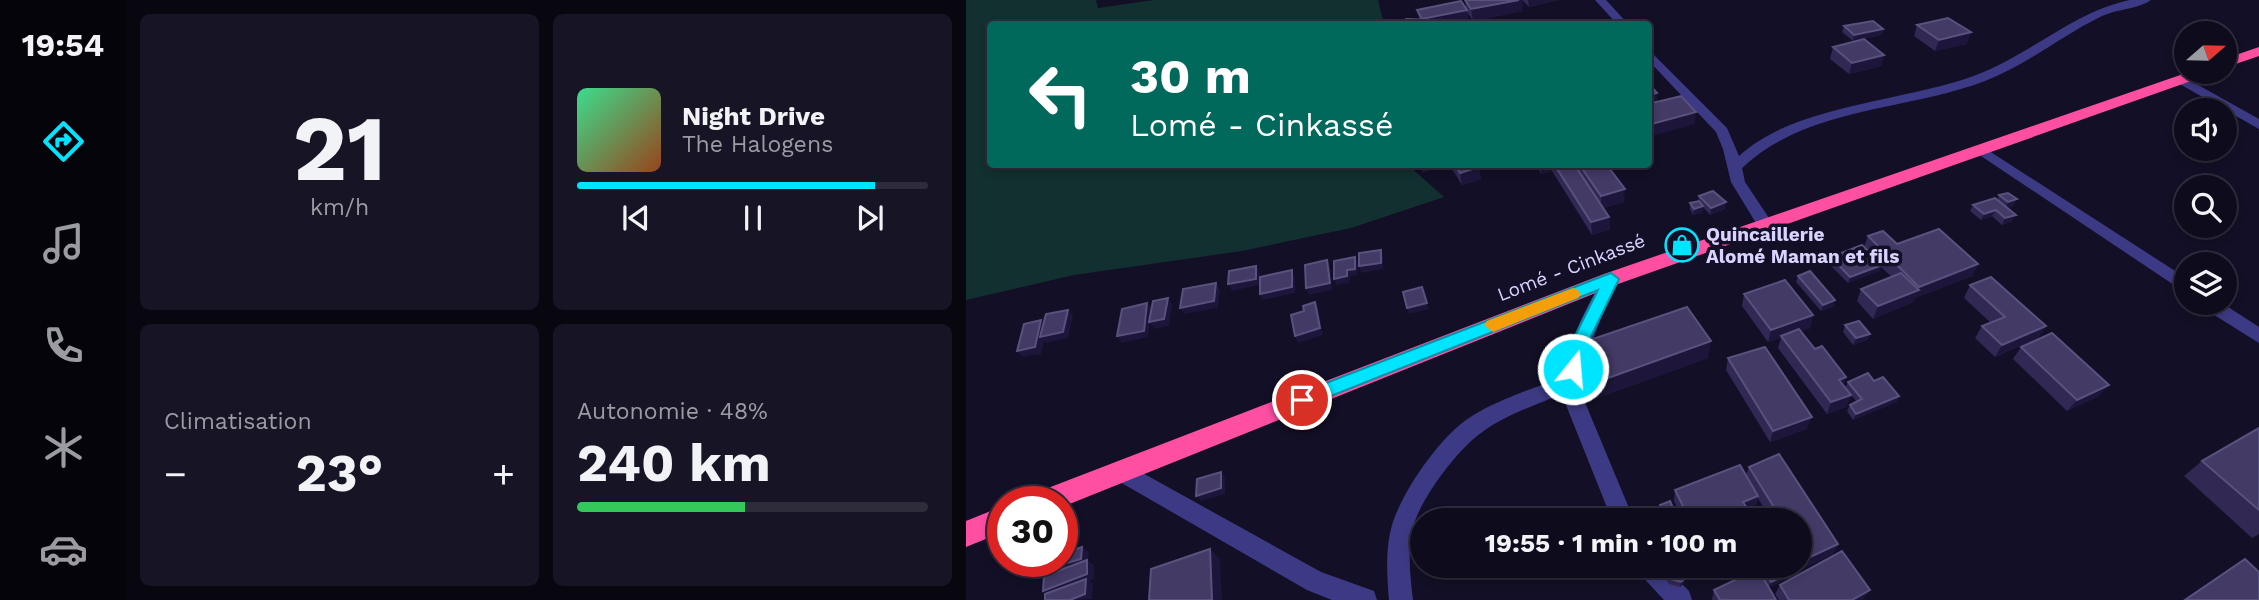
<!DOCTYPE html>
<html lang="fr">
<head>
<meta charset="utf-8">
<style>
  :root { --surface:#0e0b1c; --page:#171425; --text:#f1f3f6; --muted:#9b9ba3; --line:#2e2b3b; --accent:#00e5ff }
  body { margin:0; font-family:"Work Sans",sans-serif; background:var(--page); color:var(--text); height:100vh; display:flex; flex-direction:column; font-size:26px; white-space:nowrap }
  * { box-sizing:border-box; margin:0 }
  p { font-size:23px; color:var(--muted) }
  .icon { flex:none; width:38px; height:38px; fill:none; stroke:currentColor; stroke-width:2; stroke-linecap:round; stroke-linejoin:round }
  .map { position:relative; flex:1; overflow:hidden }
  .panel { display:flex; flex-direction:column; gap:14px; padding:14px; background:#08060f; width:840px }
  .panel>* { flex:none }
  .top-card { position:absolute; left:21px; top:21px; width:665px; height:147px; border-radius:7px; box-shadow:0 4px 10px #0003,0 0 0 2px var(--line); background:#00695c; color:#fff; overflow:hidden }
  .needle { width:46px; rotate:70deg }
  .tools { position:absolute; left:1208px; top:21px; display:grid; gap:14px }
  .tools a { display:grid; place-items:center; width:63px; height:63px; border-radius:50%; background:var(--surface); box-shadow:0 4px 10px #0003,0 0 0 2px var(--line); font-size:35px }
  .speed { position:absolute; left:21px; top:486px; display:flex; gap:14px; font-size:35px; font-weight:700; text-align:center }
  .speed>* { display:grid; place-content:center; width:91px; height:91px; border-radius:50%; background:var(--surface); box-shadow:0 4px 10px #0003,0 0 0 2px var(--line); line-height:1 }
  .speed .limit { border:10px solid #d22; background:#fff; color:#111 }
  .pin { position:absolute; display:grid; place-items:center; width:60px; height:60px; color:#fff; margin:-30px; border:4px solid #fff; border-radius:50%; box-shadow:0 2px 7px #0007 }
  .me { position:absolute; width:77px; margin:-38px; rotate:17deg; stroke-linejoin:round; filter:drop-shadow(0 0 5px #0008) }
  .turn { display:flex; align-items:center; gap:24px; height:147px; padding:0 28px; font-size:32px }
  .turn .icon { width:91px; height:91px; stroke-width:2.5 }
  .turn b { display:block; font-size:49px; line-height:60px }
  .big { font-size:52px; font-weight:700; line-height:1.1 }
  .panel .tile { flex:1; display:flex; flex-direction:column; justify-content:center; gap:10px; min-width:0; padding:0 24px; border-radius:10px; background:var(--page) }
  .panel .dial { align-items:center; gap:0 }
  .dial b { font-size:91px; line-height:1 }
  .song { display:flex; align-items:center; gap:21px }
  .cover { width:84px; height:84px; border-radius:10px; background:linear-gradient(135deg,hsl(150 70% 55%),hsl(20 70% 35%)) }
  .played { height:7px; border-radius:4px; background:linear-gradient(90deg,var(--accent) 85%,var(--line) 85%) }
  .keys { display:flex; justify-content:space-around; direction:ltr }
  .heat { display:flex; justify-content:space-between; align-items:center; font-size:38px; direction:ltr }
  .charge { height:10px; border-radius:5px; background:linear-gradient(90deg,#34c759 48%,var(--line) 0) }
  .panel .tiles { flex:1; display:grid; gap:14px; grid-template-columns:repeat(2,1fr) }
  .trip { position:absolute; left:444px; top:508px; width:402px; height:70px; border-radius:35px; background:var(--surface); box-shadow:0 4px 10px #0003,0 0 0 2px var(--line); font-weight:700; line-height:70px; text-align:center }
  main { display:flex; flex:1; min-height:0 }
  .tabs { display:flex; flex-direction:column; width:126px; justify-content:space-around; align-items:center; background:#06040b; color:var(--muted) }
  .tabs .icon { width:49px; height:49px }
  .tabs .selected { color:var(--accent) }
  .tabs b { font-size:32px; color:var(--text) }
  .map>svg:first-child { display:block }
  .green { fill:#12302f }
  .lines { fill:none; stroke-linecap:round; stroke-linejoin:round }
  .minor { fill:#3d3a85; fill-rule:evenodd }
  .highway { fill:#ff4fa3; fill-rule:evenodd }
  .wall { fill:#312854 }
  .shaded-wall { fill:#1d163a }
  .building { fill:#433a66; stroke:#5a527e; stroke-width:2 }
  .route { fill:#00e5ff; stroke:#0095a6; stroke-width:2 }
  .slow { fill:#f59e0b }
  .labels { text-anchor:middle; stroke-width:7; stroke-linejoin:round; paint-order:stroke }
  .poi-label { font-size:19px; font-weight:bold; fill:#d9d4ff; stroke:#130f26; text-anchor:start }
  .street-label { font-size:19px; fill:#d9d4ff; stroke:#130f26 }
</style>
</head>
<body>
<main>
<nav class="tabs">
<b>19:54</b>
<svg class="icon selected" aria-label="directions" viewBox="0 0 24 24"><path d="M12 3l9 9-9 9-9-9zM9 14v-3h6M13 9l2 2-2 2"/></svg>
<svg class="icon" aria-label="music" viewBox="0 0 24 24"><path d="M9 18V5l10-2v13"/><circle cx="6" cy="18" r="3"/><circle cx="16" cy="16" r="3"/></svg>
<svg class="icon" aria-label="phone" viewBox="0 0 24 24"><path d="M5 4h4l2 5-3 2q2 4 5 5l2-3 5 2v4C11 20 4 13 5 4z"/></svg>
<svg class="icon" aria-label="climate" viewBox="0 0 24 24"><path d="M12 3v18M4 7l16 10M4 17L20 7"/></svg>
<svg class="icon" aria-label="car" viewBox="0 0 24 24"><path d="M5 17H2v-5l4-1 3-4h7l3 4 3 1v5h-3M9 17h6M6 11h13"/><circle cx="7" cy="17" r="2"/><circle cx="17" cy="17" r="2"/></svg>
</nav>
<section class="panel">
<div class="tiles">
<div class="tile dial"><b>21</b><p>km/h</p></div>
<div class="tile">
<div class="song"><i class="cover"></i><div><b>Night Drive</b><p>The Halogens</p></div></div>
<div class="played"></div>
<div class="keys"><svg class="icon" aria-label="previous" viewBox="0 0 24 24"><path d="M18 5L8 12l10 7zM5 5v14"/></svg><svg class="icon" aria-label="pause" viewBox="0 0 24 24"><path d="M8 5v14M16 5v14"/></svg><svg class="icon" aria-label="next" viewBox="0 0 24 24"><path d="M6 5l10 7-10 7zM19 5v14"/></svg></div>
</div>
<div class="tile"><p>Climatisation</p>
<div class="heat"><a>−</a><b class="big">23°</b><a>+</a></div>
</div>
<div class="tile"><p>Autonomie · 48%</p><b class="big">240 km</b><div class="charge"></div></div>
</div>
</section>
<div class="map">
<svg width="1293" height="600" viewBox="0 0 1293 600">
  <rect width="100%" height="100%" fill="#130f26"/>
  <!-- green -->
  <polygon class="green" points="0,0 130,0 132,8 188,0 412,0 418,24 24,24 24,164 442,165 478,197 385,228 276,251 108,275 0,300"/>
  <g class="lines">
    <!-- minor -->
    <g class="minor">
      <polygon points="629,0 640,0 662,24 651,24"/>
      <path d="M1164 0H1185C1173 9 1151 9 1136 16 1095 36 1061 65 1019 81 940 111 840 107 776 168L779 182 807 224 799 229 793 228 765 182 757 149 750 132 682 60V49L761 128 773 156C829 104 939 102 1010 75 1064 55 1107 12 1164 0Z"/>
      <polygon points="1216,76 1293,119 1293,129 1212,83 1210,80"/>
      <polygon points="1017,147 1220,278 1220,293 1012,154 1010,151"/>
      <path d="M645 273 654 279C634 319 616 355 618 400L668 520H646L598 400V393C570 405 539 415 515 433 492 449 456 497 448 524 441 548 444 576 447 600H423C421 576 419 549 426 525 436 492 472 440 500 420 529 400 566 389 598 377 602 340 621 306 639 275Z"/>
      <polygon points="1234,303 1256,303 1293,327 1293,343 1237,308"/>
      <polygon points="155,461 355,572 408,591 411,600 366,600 341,590 147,478 144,471 147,464"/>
      <polygon points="669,565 697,565 723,591 726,600 698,600 673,573"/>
    </g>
    <!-- highway -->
    <g class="highway">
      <polygon points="1293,47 1293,56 1258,68 1258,59"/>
      <polygon points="1223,72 1245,72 1242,75 652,284 96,507 96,502 65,502 69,493 638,274"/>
      <polygon points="37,506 37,532 0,547 0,521"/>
    </g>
  </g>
  <!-- wall -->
  <g class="wall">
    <polygon points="499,0 557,11 507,21 501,12 502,21 453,19 451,10 500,10"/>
    <polygon points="556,0 593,0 563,7"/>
    <polygon points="951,25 1005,32 1000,44 969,51 948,36"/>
    <polygon points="878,26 917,29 915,35 887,41 876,32"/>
    <polygon points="867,47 918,55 915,66 883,74 864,59"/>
    <polygon points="483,164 511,164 515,179 496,185"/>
    <polygon points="569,164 660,164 644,169 658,202 637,208 643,217 644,229 626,235 586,171 575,174"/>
    <polygon points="1033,195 1047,206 1041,208 1046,221 1036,225 1026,216 1015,220 1004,211 1007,205 1031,200"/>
    <polygon points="733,196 759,209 744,215 737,207 736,213 727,215 724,209 724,203 732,201"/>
    <polygon points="902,236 931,244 1012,264 1006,276 949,298 947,302 907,319 891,301 895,289 926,277 915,267 913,271 882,283 863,264 865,257 898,247"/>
    <polygon points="832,276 869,300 867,307 855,311 830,282"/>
    <polygon points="1004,285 1080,326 1072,338 1029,357 1009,338 1016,326 1025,323 998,298"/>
    <polygon points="778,294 847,315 844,328 835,331 849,349 880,377 877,385 885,395 880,407 861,414 812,348 815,338 802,342 776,306"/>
    <polygon points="879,325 904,334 901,340 887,345 877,332"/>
    <polygon points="612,344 742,358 631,398 613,361"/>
    <polygon points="1055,347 1133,396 1101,411 1047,359"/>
    <polygon points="762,358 841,429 804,442 760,370"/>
    <polygon points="908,381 933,396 930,402 887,420 881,411 884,405 891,402 879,388 882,382"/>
    <polygon points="1293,428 1293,534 1286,538 1218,476 1236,461"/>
    <polygon points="783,467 872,544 867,554 835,569 833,565 835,565 835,520 805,520 792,498 789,507 781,510 784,513 782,520 717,520 708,501 709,490 780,475"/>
    <polygon points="694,505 711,520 697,520 693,510"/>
    <polygon points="1279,559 1293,600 1217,600 1263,569"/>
    <polygon points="791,565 829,565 832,570 829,575 803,587 810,600 746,600 748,590 799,580"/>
    <polygon points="700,573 719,582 714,587 703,584 699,577"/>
    <polygon points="814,585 904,590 896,600 813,600 809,594"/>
  </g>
  <!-- shaded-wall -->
  <g class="shaded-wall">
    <polygon points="553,0 556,0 557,11 507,21 505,9"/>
    <polygon points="562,0 593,0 563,7"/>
    <polygon points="501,10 502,21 485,24 457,24 456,19"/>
    <polygon points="917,29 915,35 887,41 888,35"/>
    <polygon points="1005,32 1000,44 969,51 973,40"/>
    <polygon points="918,55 915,66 883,74 886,63"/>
    <polygon points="691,93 691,105 682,107 682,95"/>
    <polygon points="730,112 729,124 682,137 682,125"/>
    <polygon points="454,164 483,164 456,173"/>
    <polygon points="525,164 540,164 525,168"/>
    <polygon points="574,164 585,164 586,171 575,174"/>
    <polygon points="636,164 660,164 636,171"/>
    <polygon points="513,167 515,179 496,185 494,173"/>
    <polygon points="659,189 658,202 635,209 635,196"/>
    <polygon points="1051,199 1047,206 1039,209 1042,202"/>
    <polygon points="760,202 759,209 744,215 745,208"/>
    <polygon points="737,206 736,213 727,215 728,209"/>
    <polygon points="1030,210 1026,216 1015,220 1018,214"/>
    <polygon points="1050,215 1046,221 1036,225 1039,218"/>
    <polygon points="643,217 644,229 626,235 625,222"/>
    <polygon points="415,250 417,257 417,269 395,273 393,266"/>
    <polygon points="389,257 392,263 391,275 384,276 383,283 370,285 368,279 381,270"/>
    <polygon points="361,260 364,267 366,290 343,295 340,288"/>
    <polygon points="1012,264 1006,276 949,298 947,302 907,319 912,306 951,291 953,287"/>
    <polygon points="916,265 913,271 882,283 884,277"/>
    <polygon points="290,266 294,272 293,285 266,291 262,284"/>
    <polygon points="326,270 329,277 329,293 297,300 294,294"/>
    <polygon points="250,283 254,290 252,308 218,314 214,308"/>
    <polygon points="202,298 206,305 203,326 188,329 184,323 182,337 156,343 151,336 181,303 186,309"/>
    <polygon points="869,300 867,307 855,311 857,305"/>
    <polygon points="349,302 352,309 357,335 332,343 329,336"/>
    <polygon points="461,303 463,309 443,314 441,308"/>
    <polygon points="102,310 107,316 102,338 80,343 78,341 75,354 57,357 51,351 75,320 81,326"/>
    <polygon points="847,315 844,328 817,337 815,336 815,338 802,342 805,330"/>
    <polygon points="1080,326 1072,338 1029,357 1036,345"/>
    <polygon points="904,334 901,340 887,345 890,338"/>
    <polygon points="745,341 742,358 631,398 631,382"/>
    <polygon points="880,377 875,389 873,380"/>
    <polygon points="1143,385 1133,396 1101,411 1111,400"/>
    <polygon points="885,395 880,407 861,414 865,402"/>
    <polygon points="933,396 930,402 887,420 890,414"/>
    <polygon points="846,417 841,429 804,442 807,431"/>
    <polygon points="255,472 259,478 259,494 235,501 230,496"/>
    <polygon points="792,496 789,507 774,513 777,502"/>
    <polygon points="784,513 782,520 767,520"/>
    <polygon points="872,544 867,554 835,569 840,559"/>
    <polygon points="116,547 123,552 122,561 128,565 128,579 123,581 127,584 126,599 104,600 84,596 77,591 91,573 84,568"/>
    <polygon points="244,549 254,559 256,600 246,600"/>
    <polygon points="832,570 829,575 802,587 805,582"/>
    <polygon points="720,577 719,582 714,587 715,582"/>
    <polygon points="904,590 896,600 886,600"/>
  </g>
  <!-- building -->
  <g class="building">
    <polygon points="499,0 553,0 505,9"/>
    <polygon points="495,1 501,10 456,19 451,10"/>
    <polygon points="982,18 1005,32 973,40 951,25"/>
    <polygon points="440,19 462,20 459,24 437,24"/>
    <polygon points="509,21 511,24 489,24"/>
    <polygon points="907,21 917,29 888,35 878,26"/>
    <polygon points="898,39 918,55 886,63 867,47"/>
    <polygon points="682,83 691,93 682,95"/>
    <polygon points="715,96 730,112 682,125 682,104"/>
    <polygon points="489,164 511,164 513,167 494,173"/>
    <polygon points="588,164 608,164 643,217 625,222"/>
    <polygon points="613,164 640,164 659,189 635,196"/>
    <polygon points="747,191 760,202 745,208 733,196"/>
    <polygon points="1042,193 1051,199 1042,202 1033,195"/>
    <polygon points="1029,198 1050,215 1039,218 1030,210 1018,214 1007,205"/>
    <polygon points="733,201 737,206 728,209 724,203"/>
    <polygon points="973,229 1012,264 953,287 902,236 917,231 931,244"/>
    <polygon points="896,245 916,265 884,277 865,257"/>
    <polygon points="415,250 415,263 393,266 393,253"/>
    <polygon points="389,257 389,269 381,270 381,276 368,279 368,261"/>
    <polygon points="361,260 364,283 340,288 339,265"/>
    <polygon points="290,266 290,279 262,284 263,271"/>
    <polygon points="326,270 326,287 294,294 294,277"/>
    <polygon points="844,271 869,300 857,305 832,276"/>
    <polygon points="935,273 953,290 912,306 895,289"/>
    <polygon points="1025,277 1080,326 1036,345 1016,326 1039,317 1004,285"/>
    <polygon points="819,280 847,315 805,330 778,294"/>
    <polygon points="250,283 248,301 214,308 217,289"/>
    <polygon points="456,287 461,303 441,308 437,292"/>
    <polygon points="202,298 198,319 183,322 187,301"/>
    <polygon points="349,302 354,328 329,336 325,315 338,311 337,306"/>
    <polygon points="181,303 178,331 151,336 156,309"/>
    <polygon points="721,307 745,341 631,382 612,344"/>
    <polygon points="102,310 97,332 74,337 80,314"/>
    <polygon points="75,320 69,347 51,351 58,324"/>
    <polygon points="893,321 904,334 890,338 879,325"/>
    <polygon points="833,329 849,349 856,346 880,377 873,380 885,395 865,402 815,336"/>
    <polygon points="1086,333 1143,385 1111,400 1055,347"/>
    <polygon points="799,347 846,417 807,431 762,358"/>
    <polygon points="902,373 908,381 917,377 933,396 890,414 884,405 896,399 882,382"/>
    <polygon points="1293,428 1293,510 1236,461"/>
    <polygon points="813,454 872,544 840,559 835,550 835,520 816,520 783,467"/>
    <polygon points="774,465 792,496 777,502 784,513 767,520 724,520 709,490"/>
    <polygon points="255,472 255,488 230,496 231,479"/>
    <polygon points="704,501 711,517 704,520 700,520 694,505"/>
    <polygon points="116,547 115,559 84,568 85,562 96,562 96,554"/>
    <polygon points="244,549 246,600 183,600 185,569"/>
    <polygon points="876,551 904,590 886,600 823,600 814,585"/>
    <polygon points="1279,559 1293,572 1293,600 1219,600"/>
    <polygon points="121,560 121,574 77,591 78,576"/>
    <polygon points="702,565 718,565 721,570 720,577 715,582 704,579 700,573"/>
    <polygon points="795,565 829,565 832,570 805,582"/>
    <polygon points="792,569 810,600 754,600 748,590"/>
    <polygon points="120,579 119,594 104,600 79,600 79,594"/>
  </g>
  <!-- route -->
  <polygon class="route" points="645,273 653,279 625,336 613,374 600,374 598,369 609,336 632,290 342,405 336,408 329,405 327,400 329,395"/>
  <!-- slow -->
  <polygon class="slow" points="607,288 612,290 615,294 612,298 527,332 518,325 521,321"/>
  <!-- icons -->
  <defs>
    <symbol id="shop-ring" viewBox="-11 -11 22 22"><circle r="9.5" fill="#130f26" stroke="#00e5ff" stroke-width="1.5"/><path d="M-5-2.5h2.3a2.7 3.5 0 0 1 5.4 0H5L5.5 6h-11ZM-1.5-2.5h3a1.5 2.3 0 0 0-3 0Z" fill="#00e5ff"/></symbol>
  </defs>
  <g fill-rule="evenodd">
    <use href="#shop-ring" x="697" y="226" width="38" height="38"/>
  </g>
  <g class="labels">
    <!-- poi labels -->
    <g class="poi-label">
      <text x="740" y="241">Quincaillerie<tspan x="740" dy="22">Alomé Maman et fils</tspan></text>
    </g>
    <!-- street labels -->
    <g class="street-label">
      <text transform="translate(605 267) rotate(-21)" y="7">Lomé - Cinkassé</text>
    </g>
  </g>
</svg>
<div class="tools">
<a><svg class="needle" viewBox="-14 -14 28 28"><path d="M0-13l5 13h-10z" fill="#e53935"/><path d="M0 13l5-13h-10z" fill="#9b9ba3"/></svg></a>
<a><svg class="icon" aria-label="sound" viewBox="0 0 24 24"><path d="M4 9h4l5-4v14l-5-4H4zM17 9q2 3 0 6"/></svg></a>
<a><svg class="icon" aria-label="search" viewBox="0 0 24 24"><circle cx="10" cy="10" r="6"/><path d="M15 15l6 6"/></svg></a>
<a><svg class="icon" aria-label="layers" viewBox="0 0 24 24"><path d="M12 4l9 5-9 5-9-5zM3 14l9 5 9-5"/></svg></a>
</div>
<div class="speed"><div class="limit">30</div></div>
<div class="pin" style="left:336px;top:400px;background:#d93025"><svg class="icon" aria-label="arrive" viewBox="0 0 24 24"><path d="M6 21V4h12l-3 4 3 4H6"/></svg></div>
<svg class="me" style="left:607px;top:369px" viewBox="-20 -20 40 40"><circle r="17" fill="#00e5ff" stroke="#fff" stroke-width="3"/><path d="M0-11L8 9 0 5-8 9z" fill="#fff"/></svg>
<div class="trip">19:55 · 1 min · 100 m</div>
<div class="top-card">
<div class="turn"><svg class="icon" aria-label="left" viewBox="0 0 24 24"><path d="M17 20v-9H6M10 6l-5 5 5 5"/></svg><div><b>30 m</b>Lomé - Cinkassé</div></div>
</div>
</div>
</main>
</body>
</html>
